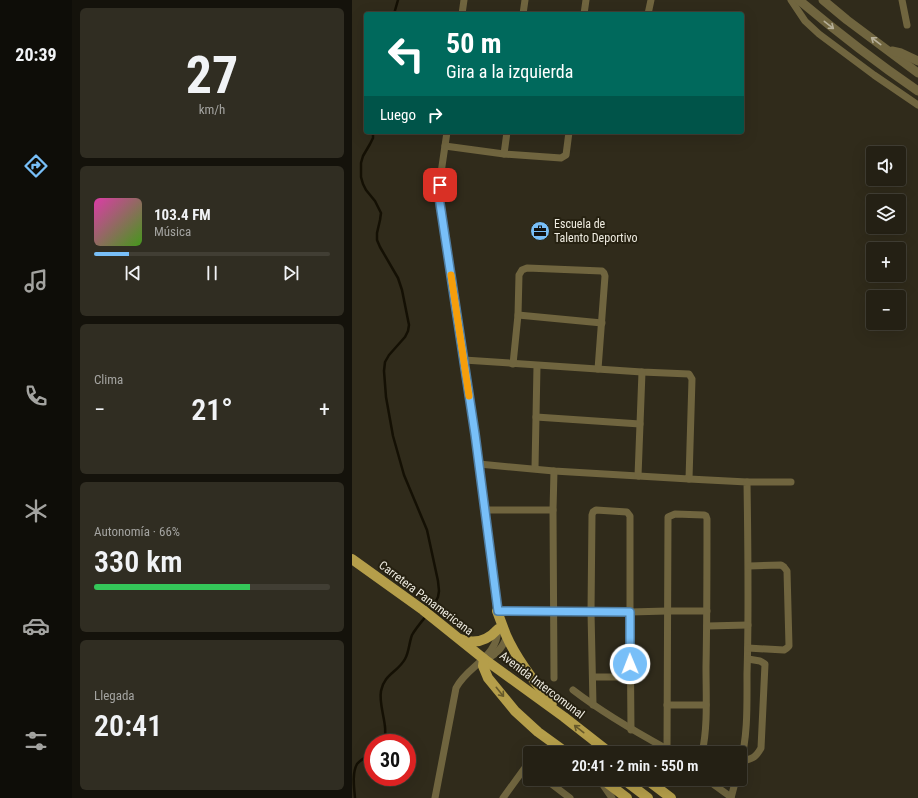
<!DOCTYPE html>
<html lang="es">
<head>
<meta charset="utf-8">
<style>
  :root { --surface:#242014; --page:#302d22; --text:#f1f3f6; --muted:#a3a3a0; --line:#413e34; --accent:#78bff8 }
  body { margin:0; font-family:"Roboto Condensed",sans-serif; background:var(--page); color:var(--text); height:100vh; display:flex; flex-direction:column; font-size:15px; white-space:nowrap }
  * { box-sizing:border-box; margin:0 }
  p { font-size:13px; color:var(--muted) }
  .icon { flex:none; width:22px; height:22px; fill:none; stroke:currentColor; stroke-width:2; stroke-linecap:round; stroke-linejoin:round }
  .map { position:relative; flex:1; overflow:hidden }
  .side { display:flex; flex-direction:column; gap:8px; padding:8px; background:#14120b; width:280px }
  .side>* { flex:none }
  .banner { position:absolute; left:12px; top:12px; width:380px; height:122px; border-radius:4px; box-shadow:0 4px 16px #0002,0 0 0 1px var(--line); background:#00695c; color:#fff; overflow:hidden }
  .tools { position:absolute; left:514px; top:146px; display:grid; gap:8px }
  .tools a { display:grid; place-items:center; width:40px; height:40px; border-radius:4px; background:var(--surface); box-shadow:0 4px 16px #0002,0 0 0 1px var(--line); font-size:20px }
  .speed { position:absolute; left:12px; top:734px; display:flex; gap:8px; font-size:20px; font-weight:700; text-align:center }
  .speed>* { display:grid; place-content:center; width:52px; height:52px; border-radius:50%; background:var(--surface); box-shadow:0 4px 16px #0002,0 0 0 1px var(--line); line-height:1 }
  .speed .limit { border:6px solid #d22; background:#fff; color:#111 }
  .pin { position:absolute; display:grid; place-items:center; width:34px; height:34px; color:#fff; margin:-17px; border-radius:8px; box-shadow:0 2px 6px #0006 }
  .me { position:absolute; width:44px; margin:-22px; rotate:359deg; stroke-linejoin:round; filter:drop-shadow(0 0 3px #0008) }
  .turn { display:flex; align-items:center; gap:14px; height:84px; padding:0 16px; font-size:18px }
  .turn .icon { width:52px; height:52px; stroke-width:2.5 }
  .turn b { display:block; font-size:28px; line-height:34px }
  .then { display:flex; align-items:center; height:38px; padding:0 16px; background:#0003; gap:8px; font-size:15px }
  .big { font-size:30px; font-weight:600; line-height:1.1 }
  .side .card { flex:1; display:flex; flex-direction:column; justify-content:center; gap:6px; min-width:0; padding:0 14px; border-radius:6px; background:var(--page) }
  .side .dial { align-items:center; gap:0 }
  .dial b { font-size:52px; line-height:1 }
  .song { display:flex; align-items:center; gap:12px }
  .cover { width:48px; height:48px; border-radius:6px; background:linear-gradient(135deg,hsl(320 70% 55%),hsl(100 70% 35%)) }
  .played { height:4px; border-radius:2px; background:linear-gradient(90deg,var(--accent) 15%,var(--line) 15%) }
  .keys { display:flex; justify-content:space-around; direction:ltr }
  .heat { display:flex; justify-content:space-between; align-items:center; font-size:22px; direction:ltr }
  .charge { height:6px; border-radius:3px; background:linear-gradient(90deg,#34c759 66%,var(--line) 0) }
  .trip { position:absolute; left:171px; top:746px; width:224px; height:40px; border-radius:4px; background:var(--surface); box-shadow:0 4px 16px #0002,0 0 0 1px var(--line); font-weight:600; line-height:40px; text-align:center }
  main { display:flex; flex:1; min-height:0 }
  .tabs { display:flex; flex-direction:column; width:72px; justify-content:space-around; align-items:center; background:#0e0d08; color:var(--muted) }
  .tabs .icon { width:28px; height:28px }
  .tabs .selected { color:var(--accent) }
  .tabs b { font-size:18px; color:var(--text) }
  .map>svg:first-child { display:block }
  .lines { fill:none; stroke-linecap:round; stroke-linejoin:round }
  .stream { stroke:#141004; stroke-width:2.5 }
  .minor { stroke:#70653f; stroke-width:7 }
  .tertiary { stroke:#70653f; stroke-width:9 }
  .primary { stroke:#b59e4a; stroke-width:10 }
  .oneway { stroke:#b6af98 }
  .oneway2 { stroke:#66592b }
  .route-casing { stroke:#4e7ca1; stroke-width:10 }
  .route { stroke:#78bff8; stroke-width:7 }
  .slow { stroke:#f59e0b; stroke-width:7 }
  .labels { text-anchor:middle; stroke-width:4; stroke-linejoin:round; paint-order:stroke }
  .poi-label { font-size:12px; fill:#efece1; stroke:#262111; text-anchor:start }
  .street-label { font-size:12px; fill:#efece1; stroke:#262111 }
</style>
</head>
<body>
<main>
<nav class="tabs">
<b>20:39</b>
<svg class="icon selected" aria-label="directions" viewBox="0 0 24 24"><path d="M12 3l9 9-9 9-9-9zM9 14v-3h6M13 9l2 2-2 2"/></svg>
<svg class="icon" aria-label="music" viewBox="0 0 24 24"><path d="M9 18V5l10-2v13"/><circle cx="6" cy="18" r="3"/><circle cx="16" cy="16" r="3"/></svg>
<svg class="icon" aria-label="phone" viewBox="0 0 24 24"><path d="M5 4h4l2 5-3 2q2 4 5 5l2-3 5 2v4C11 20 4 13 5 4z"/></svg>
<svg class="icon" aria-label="climate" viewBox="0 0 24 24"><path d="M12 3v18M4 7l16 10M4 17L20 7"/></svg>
<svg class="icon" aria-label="car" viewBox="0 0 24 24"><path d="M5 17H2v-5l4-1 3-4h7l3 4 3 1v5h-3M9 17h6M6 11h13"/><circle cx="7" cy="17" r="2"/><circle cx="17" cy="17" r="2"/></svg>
<svg class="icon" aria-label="filters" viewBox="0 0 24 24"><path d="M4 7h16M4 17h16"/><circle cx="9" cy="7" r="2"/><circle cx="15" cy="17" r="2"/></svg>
</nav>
<section class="side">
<div class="card dial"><b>27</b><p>km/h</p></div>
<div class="card">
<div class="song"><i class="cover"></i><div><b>103.4 FM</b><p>Música</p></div></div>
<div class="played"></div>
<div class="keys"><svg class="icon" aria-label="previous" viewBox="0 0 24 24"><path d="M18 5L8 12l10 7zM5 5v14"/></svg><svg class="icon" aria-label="pause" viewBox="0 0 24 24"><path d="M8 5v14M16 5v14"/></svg><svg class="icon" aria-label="next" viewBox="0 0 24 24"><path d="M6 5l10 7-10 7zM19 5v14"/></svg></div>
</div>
<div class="card"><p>Clima</p>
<div class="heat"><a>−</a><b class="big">21°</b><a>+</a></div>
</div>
<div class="card"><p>Autonomía · 66%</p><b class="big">330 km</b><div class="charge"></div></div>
<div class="card"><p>Llegada</p><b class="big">20:41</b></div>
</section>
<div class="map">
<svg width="566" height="798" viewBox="0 0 566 798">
  <rect width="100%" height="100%" fill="#302b1b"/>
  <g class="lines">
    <!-- stream -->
    <g class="stream">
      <polyline points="42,14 46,0"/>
      <polyline points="14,110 14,115"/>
      <polyline points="21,132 21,138 18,144 11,156 9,163 9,177 11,184 14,190 23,201 29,213 28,220 25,233 25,240 28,247 46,278 50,290 57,325 56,331 53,337 37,355 33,362 32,371 34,397 41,436 52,475 75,530 86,581 87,591 86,597 83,603 78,611"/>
      <path d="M31 743C38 727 26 707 29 691 32 674 46 672 53 659 57 652 57 643 60 635 64 628 70 621 75 615"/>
      <path d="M3 798C2 787 0 773 5 764 9 759 16 756 21 753"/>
    </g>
    <!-- minor -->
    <g class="minor">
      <polyline points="439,0 453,21 467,34 522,75 566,105"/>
      <polyline points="550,0 555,25"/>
      <polyline points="110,14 112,0"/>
      <polyline points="171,14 173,0"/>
      <polyline points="232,14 234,0"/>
      <polyline points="296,14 299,0"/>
      <polyline points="95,132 89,173 87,197 127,464 146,615"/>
      <polyline points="93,146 152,154 209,158 214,155 217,132"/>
      <polyline points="152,154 155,132"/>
      <polyline points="166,315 250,323"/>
      <polyline points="112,360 290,372 337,374 340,379 337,479 202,471 127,464"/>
      <polyline points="161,364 166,315 167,275 170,270 175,268 250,271 252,273 253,276 246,369"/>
      <polyline points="184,417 288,424"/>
      <polyline points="183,468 185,366"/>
      <polyline points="286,476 290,372"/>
      <path d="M337 479 395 482C396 546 397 610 395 674 395 705 396 736 388 765"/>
      <polyline points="395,482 439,482"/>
      <polyline points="133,510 201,510"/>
      <polyline points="145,611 278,612 315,611 355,611"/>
      <polyline points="355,626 396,625"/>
      <polyline points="396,648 432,650 435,648 437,646 435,571 432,567 429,565 397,566"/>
      <path d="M132 659C145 656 151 647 155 636"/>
      <polyline points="241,677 278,677"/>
      <polyline points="202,678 201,510 202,471"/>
      <path d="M221 690C251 713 282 731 315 749L320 753"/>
      <polyline points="241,705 239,612 240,515 241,512 244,510 275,512 278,516 278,612 279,730"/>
      <polyline points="315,705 354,705"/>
      <path d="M315 749 316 517 323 514 352 515 354 516 355 519C355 569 355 618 354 667 354 695 356 727 350 753"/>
      <path d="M389 762C400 758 403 759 409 748L413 664 408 661 396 659"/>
      <polyline points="193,779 218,798"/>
      <polyline points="247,779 260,798"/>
      <polyline points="354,779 379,797"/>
      <path d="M83 798 104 688C116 665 146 658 146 628"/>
      <polyline points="151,798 172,769 176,768 178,768"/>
      <polyline points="379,798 384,779"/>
    </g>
    <!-- tertiary -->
    <g class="tertiary">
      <path d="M447 0C485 32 525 63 566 91"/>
      <polyline points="471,0 495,20 566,73"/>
      <polyline points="540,51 549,53 566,61"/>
    </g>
    <!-- primary -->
    <g class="primary">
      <polyline points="0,559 71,610 132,659 212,717 258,753"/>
      <path d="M145 611C148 619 151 627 154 635 165 660 183 683 200 703"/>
      <path d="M108 639C123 645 136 640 146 629"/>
      <polyline points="132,659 131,666 136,678 163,711 186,732 215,753"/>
      <polyline points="250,779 275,798"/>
      <polyline points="271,779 296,798"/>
      <polyline points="294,779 319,798"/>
    </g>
  </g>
  <!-- one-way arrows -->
  <defs><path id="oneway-shaft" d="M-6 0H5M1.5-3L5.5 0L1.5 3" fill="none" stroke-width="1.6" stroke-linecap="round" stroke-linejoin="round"/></defs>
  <g class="oneway">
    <use href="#oneway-shaft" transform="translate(477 25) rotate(38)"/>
    <use href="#oneway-shaft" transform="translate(524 41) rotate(-143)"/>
  </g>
  <g class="oneway2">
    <use href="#oneway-shaft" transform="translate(148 692) rotate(51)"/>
    <use href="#oneway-shaft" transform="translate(227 729) rotate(-142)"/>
  </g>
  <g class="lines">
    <defs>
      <polyline id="route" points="88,185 87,197 123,434 146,611 278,612 278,664"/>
    </defs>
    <!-- route casing -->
    <use href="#route" class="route-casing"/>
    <!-- route -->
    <use href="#route" class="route"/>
    <!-- slow -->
    <polyline class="slow" points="99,275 117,396"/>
  </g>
  <!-- icons -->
  <defs>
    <symbol id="office-disc" viewBox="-11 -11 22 22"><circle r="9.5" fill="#78bff8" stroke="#262111"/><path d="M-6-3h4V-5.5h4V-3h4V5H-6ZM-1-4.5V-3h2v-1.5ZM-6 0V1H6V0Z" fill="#111"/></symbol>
  </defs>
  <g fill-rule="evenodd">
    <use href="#office-disc" x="177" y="220" width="22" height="22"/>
  </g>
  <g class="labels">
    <!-- poi labels -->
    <g class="poi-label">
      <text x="202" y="228">Escuela de<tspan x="202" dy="14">Talento Deportivo</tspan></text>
    </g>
    <!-- street labels -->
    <g class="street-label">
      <text transform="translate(74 598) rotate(37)" y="4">Carretera Panamericana</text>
      <text transform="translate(190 685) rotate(37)" y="4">Avenida Intercomunal</text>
    </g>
  </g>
</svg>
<div class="tools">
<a><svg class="icon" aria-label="sound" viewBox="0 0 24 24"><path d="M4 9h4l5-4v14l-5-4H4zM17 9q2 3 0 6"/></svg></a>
<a><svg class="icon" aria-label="layers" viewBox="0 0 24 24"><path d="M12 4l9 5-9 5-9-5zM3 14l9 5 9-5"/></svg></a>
<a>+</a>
<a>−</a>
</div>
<div class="speed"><div class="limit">30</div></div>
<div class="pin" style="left:88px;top:185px;background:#d93025"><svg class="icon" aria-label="arrive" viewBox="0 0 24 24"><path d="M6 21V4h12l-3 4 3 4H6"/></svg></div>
<svg class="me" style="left:278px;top:664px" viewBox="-20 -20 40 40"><circle r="17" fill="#78bff8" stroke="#fff" stroke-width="3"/><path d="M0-11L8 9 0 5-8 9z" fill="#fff"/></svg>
<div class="trip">20:41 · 2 min · 550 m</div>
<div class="banner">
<div class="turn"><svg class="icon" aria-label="left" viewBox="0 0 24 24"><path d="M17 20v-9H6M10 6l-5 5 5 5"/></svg><div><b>50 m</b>Gira a la izquierda</div></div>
<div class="then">Luego<svg class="icon" aria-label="right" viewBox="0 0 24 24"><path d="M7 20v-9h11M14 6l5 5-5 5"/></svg></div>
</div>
</div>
</main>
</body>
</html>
